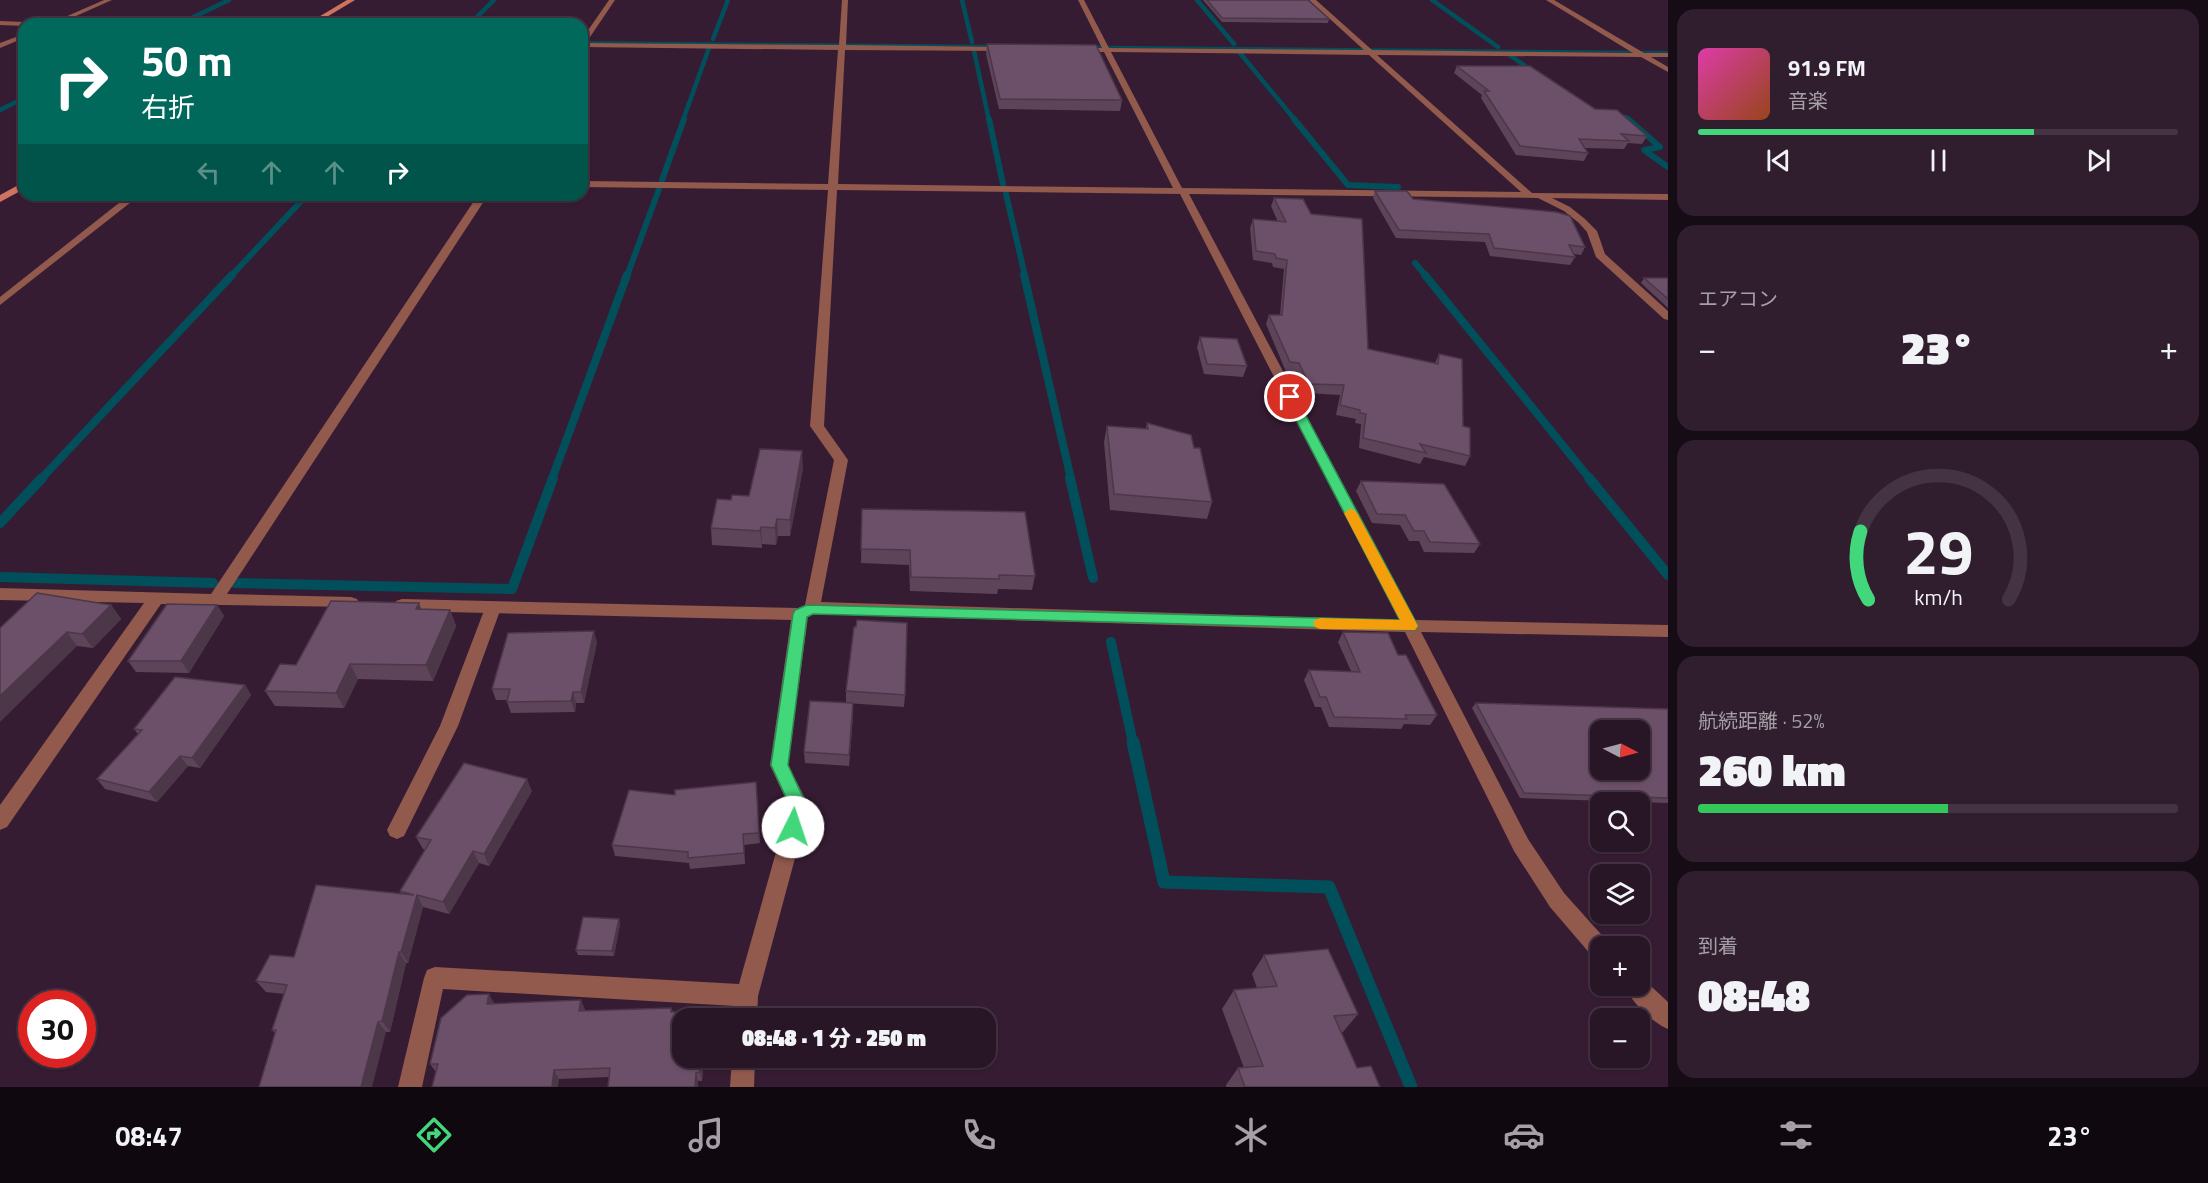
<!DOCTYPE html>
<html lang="ja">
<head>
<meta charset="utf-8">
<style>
  :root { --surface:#281526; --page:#301e2e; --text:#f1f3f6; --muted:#a59fa7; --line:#443443; --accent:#43d77b }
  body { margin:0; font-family:"Titillium Web","Noto Sans JP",sans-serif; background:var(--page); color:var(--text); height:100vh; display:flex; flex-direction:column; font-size:22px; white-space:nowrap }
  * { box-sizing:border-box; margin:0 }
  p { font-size:20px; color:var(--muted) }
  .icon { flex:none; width:33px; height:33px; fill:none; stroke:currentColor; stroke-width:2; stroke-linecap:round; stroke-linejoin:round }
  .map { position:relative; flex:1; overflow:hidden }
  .sheet { display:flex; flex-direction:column; gap:9px; padding:9px; background:#160c15; width:540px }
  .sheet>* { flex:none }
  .top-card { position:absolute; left:18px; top:18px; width:570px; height:183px; border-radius:18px; box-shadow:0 2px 4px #0004,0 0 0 2px var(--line); background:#00695c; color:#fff; overflow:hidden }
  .needle { width:39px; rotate:96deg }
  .fabs { position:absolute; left:1590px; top:720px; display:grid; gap:12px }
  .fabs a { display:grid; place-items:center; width:60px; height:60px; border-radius:12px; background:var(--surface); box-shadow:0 2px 4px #0004,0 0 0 2px var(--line); font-size:30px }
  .speed { position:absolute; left:18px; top:990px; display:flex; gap:12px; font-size:30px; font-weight:700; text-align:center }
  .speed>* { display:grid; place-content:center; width:78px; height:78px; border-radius:50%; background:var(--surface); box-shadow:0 2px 4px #0004,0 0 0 2px var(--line); line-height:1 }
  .speed .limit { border:9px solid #d22; background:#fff; color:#111 }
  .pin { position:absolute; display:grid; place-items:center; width:51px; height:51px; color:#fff; margin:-26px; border:3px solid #fff; border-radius:50%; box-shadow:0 2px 6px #0007 }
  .me { position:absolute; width:66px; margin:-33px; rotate:4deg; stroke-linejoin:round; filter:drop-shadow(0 0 4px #0008) }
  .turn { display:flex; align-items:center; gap:21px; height:126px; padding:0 24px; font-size:27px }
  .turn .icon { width:78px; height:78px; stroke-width:2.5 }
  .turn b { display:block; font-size:42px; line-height:51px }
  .lanes { display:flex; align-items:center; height:57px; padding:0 24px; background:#0003; justify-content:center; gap:30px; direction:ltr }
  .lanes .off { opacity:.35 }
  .big { font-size:45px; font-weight:800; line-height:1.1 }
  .sheet .tile { flex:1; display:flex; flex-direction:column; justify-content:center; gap:9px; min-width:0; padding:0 21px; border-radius:18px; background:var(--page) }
  .sheet .dial { align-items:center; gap:0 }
  .dial svg { height:156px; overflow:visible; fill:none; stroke:var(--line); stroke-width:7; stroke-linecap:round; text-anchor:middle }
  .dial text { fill:var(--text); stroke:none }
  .song { display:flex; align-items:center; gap:18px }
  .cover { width:72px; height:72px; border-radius:9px; background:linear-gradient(135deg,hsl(320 70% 55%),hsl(20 70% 35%)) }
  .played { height:6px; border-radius:3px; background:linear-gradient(90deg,var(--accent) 70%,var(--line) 70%) }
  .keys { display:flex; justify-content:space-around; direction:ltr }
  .heat { display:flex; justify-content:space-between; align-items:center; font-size:33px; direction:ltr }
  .charge { height:9px; border-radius:4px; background:linear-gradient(90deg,#34c759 52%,var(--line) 0) }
  .trip { position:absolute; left:672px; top:1008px; width:324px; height:60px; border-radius:18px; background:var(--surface); box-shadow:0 2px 4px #0004,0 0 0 2px var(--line); font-weight:800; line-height:60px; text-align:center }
  .tabs { display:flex; height:96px; justify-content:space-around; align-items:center; background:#10080f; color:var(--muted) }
  .tabs .icon { width:42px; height:42px }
  .tabs .on { color:var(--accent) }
  .tabs b { font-size:27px; color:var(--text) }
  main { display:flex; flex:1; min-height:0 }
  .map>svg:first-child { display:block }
  .water { fill:#004f5b }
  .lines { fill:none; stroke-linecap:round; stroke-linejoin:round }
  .stream-far4 { stroke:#004f5b; stroke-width:4.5 }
  .stream-far3 { stroke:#004f5b; stroke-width:6 }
  .stream-far2 { stroke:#004f5b; stroke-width:8 }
  .stream-far1 { stroke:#004f5b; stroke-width:10 }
  .stream { stroke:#004f5b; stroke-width:13 }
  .lane { fill:#92594d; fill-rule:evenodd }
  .street { fill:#92594d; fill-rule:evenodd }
  .secondary { fill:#cf7361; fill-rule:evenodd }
  .wall { fill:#5d4459 }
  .shaded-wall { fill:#4c3749 }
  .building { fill:#6c4f68; stroke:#4c3749; stroke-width:1.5; fill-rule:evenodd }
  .route { fill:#43d77b; stroke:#2c8c50; stroke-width:1.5 }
  .slow { fill:#f59e0b }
</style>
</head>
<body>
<main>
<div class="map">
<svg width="1668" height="1087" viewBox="0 0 1668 1087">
  <rect width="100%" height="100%" fill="#361c33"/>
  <!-- water -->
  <polygon class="water" points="582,41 1668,51 1668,53 582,43"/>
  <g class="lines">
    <!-- stream-far4 -->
    <g class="stream-far4">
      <polyline points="962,0 972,42"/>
      <polyline points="1197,0 1234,44"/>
      <polyline points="1432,0 1498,47"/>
      <polyline points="179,24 229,0"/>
      <polyline points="470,24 494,0"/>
      <polyline points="713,39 728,0"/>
      <polyline points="974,51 989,120"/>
      <polyline points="1240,53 1295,120"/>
      <polyline points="1511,56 1535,73"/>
      <polyline points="0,110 24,98"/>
      <polyline points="1616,117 1626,117 1630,120"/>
      <polyline points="683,120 709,48"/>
    </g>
    <!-- stream-far3 -->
    <g class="stream-far3">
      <polyline points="989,119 1003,184"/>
      <polyline points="1294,119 1348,185 1398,187"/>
      <polyline points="1628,119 1660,147 1644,150 1668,167"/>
      <polyline points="662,180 684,119"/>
      <polyline points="1006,194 1025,276"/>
      <polyline points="1415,263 1426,276"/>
      <polyline points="231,276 307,195"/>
      <polyline points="627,276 659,189"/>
    </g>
    <!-- stream-far2 -->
    <g class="stream-far2">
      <polyline points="1024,275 1071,479"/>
      <polyline points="1425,275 1590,479"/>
      <polyline points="41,479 232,275"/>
      <polyline points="552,479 627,275"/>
    </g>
    <!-- stream-far1 -->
    <g class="stream-far1">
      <polyline points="1070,478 1093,578"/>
      <polyline points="1589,478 1668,575"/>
      <polyline points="0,523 42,478"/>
      <polyline points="0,577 213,583"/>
      <polyline points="235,583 512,589 553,478"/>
      <polyline points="1111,642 1133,743"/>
    </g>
    <!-- stream -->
    <polyline class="stream" points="1133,742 1164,882 1329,887 1411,1087"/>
    <!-- lane -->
    <polygon class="lane" points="493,602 499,604 501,608 458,726 404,836 397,839 390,836 387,830 440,726 485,608 487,604"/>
    <!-- street -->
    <g class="street">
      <polygon points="104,0 112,0 58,24 49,24"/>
      <path d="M609 0H615L586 43 839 45 842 0H848L846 45 1008 47 1005 51 845 50 838 184 1173 188 1104 52H1080L1076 50 1080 48H1102L1078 0H1084L1109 48 1364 50 1309 0H1316L1372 50 1633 53 1546 0H1554L1644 53H1668V57H1651L1668 67V72L1641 57 1377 55 1532 193 1668 194V200L1552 198 1570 207 1585 219 1597 231 1605 254 1668 311V320L1664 319 1596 257 1587 232 1579 223 1564 211 1538 198 1189 194 1415 620 1668 625V637L1421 632 1528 839 1564 893 1608 942 1610 946H1600V959L1592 956 1550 907 1514 851 1405 632 814 614 808 617 788 765 809 806 758 996 757 1018H735V1006L443 989 422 1087H398L424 978 427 970 435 967 739 984 789 806 770 765 791 620 402 611 396 609 394 605 396 601 402 599 798 608 805 605 834 460 810 426 828 190 582 187V181L828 184 838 50 582 47V39ZM1111 52 1369 55 1521 192 1182 188ZM837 190 1180 194 1399 620 821 602 848 460 824 426Z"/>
      <polygon points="0,21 24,22 27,24 24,26 0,25"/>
      <polygon points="24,34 24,38 0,48 0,43"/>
      <polygon points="129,195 140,195 0,305 0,297"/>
      <polygon points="478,195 488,195 227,594 351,597 357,599 359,603 357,607 161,604 7,827 0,830 0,805 144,603 0,600 0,588 211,594"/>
      <path d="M1640 976 1668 1002V1029C1653 1023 1630 1001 1625 986H1640Z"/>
      <polygon points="732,1058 755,1058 754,1087 730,1087"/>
    </g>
    <!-- secondary -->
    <g class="secondary">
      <polygon points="347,0 355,0 315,24 307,24"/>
      <polygon points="24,182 24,189 0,202 0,195"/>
    </g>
  </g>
  <!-- wall -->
  <g class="wall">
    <polygon points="1203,0 1308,0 1329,19 1328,23 1222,22"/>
    <polygon points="987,44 1122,100 1120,111 999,109 986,54"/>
    <polygon points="1457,66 1595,109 1647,136 1642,144 1628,143 1624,149 1585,148 1588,153 1584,161 1516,155 1481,98 1482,95 1454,73"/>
    <polygon points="1375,191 1413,199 1585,247 1581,255 1574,254 1575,257 1570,265 1490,256 1485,242 1396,238 1373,198"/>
    <polygon points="1274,198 1368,349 1435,363 1439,354 1463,426 1470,456 1465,466 1424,457 1420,464 1359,448 1361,424 1355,423 1356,419 1336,415 1340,395 1305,393 1296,372 1286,372 1266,324 1269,315 1280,315 1284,269 1273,267 1272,263 1253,260 1250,228 1253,219 1278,222 1271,206"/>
    <polygon points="1644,278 1668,278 1668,308 1641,283"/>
    <polygon points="1200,337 1247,366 1243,377 1204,374 1197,347"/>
    <polygon points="1147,423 1194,448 1212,502 1207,519 1110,510 1104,442 1107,426 1146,428"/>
    <polygon points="803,468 790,536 778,536 776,545 762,544 762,548 712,545 711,528 731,500 749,496"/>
    <polygon points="1361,481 1480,544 1474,553 1424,552 1419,541 1409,541 1400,525 1372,523 1356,491"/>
    <polygon points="862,509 1035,576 1032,590 998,589 997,594 910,591 909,565 861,563"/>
    <polygon points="111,605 121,619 93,648 77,646 0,628"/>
    <polygon points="217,605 224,616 189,673 136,672 128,661"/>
    <polygon points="421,609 450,610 456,626 433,681 358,679 344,708 275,706 265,691 296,665"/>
    <polygon points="1343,632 1398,655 1437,715 1430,725 1404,724 1401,729 1329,727 1321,707 1315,707 1304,680 1309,670 1351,671 1338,642"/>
    <polygon points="597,642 584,703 576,703 575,712 511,713 507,702 507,700 496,700 492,689"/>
    <polygon points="245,685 251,695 200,768 188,766 157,802 105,789 97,779 138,734 134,729"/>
    <polygon points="846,691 905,695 904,707 846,703"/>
    <polygon points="1476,703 1668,709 1668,803 1520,798 1472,708"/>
    <polygon points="853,715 849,766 805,763 804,752"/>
    <polygon points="756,782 760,843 744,845 745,864 690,869 689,863 615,856 612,845 675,795"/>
    <polygon points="532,791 489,866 479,863 449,914 423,907 408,963 406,963 390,1032 275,1033 272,1030 284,994 266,992 256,981 294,957 401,893 400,891 425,849 423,849 416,837"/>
    <polygon points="620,924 614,956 578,955 576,950"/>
    <polygon points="1264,955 1358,1014 1343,1032 1341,1032 1357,1068 1380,1087 1226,1087 1226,1085 1238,1068 1244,1068 1222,1009 1234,990 1257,988 1252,974"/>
    <polygon points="494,1003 585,1009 585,1011 671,1008 673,1012 683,1012 685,1018 682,1018 682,1058 704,1058 702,1081 609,1077 559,1079 436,1072 430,1064"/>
  </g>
  <!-- shaded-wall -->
  <g class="shaded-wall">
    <polygon points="802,451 803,468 790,536 790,520"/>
    <polygon points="777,519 778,536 776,545 775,528"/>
    <polygon points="761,527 762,544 762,548 760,531"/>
    <polygon points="419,603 425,619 416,609"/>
    <polygon points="111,605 121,619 93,648 82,634"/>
    <polygon points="217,605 224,616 189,673 181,661"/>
    <polygon points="450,610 456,626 433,681 426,665"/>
    <polygon points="594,631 597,642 584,703 581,692"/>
    <polygon points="67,632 77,646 0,722 0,696"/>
    <polygon points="350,664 358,679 344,708 336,693"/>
    <polygon points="245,685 251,695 200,768 192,758"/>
    <polygon points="573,692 576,703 575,712 571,701"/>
    <polygon points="853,703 853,715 849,766 849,755"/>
    <polygon points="180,756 188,766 157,802 149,792"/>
    <polygon points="527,779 532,791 489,866 484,854"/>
    <polygon points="473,851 479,863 449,914 443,902"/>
    <polygon points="417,895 423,907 408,963 401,952"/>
    <polygon points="619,919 620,924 614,956 612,951"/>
    <polygon points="399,952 406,963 390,1032 382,1021"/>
    <polygon points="489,994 494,1003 487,1004"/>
    <polygon points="581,1000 585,1009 583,1021 579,1011"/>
    <polygon points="378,1022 386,1032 372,1087 361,1087"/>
    <polygon points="701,1058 704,1058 702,1081 700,1072"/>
    <polygon points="554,1070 559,1079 558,1087 552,1087"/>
    <polygon points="696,1073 698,1081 698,1087 695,1087"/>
  </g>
  <!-- building -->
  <g class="building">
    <polygon points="1207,0 1308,0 1329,19 1222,18"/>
    <polygon points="987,44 1096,45 1122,100 1000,99"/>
    <polygon points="1457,66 1530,66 1595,109 1617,110 1647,136 1621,134 1629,141 1579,139 1588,153 1520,146 1484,91 1489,91"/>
    <polygon points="1375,191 1407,191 1413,199 1556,212 1570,216 1585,247 1569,245 1575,257 1494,248 1489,234 1399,230"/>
    <polygon points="1274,198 1303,199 1311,214 1362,219 1368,349 1438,364 1439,354 1462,359 1463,426 1470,428 1470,456 1420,444 1426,453 1363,438 1366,414 1360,413 1360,410 1340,405 1344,385 1309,384 1299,363 1290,362 1269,315 1282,315 1287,260 1276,258 1275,254 1256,251 1253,219 1286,222"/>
    <polygon points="1644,278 1668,278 1668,299"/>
    <polygon points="1200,337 1237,339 1247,366 1207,364"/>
    <polygon points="1147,423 1191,435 1194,448 1200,448 1212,502 1114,494 1107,426 1148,429"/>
    <polygon points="760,449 802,451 790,520 777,519 775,528 761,527 760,531 711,528 717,499 731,500 732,495 749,496"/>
    <polygon points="1361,481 1444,484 1480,544 1430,542 1424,531 1414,531 1405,515 1377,514"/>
    <polygon points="862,509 1025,512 1035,576 999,575 999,579 911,577 910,550 861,549"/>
    <polygon points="37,593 111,605 82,634 67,632 0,696 0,628"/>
    <polygon points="331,601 419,603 416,609 450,610 426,665 350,664 336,693 265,691 280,664 296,665"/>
    <polygon points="167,604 217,605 181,661 128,661"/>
    <polygon points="857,620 907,623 905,695 846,691 854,627 856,627"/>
    <polygon points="594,631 581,692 573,692 571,701 507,702 510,689 492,689 508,633"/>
    <polygon points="1343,632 1388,633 1398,655 1406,655 1437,715 1405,715 1407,719 1334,717 1326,697 1320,697 1309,670 1360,672"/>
    <polygon points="175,677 245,685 192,758 180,756 149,792 97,779 142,730 134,729"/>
    <polygon points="810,701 853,703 849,755 804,752"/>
    <path d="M1476 703 1668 709V798L1524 793ZM1600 730H1640V770H1600Z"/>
    <polygon points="464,763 527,779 484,854 473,851 443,902 417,895 401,952 399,952 382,1021 378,1022 361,1087 259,1087 276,1030 272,1030 287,985 256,981 270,955 294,957 316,885 414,895 400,891 431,840 416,837"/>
    <polygon points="756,782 759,833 743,834 744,853 688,858 688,852 612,845 629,790 675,795 675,790"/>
    <polygon points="583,917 619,919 612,951 576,950"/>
    <polygon points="1328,949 1358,1014 1334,1016 1357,1068 1371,1066 1380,1087 1245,1087 1238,1068 1263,1066 1234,990 1277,986 1264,955"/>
    <polygon points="489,994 487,1004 581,1000 579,1011 671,1008 671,1012 683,1012 682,1058 701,1058 700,1072 696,1073 695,1087 608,1087 610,1068 554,1070 552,1087 432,1087 438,1064 430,1064 441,1018 467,995"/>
  </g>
  <!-- route -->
  <polygon class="route" points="1290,393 1296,397 1418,626 1415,630 813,614 807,617 788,765 807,806 799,833 793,835 787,833 784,827 790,806 771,765 793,614 795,610 807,605 1400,620 1284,397"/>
  <!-- slow -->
  <polygon class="slow" points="1351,508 1357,513 1418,626 1415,630 1320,629 1315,627 1313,624 1315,620 1320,618 1400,620 1344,513"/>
</svg>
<div class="fabs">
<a><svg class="needle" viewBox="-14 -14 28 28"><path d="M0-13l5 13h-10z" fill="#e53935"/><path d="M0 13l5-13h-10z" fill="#a59fa7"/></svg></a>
<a><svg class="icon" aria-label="search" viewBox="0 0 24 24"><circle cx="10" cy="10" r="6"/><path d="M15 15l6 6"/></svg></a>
<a><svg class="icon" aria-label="layers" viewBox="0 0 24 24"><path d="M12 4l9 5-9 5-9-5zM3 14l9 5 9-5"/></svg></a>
<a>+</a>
<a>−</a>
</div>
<div class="speed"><div class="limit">30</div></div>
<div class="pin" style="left:1290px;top:397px;background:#d93025"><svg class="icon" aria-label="arrive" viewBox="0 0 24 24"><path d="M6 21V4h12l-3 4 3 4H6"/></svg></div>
<svg class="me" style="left:793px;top:827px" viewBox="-20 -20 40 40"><circle r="19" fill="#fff"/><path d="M0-13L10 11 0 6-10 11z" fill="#43d77b"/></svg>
<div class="trip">08:48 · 1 分 · 250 m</div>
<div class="top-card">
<div class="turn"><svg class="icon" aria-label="right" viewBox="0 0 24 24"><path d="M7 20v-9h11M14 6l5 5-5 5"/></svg><div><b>50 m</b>右折</div></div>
<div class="lanes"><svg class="icon off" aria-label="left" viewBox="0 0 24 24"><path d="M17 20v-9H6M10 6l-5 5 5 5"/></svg><svg class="icon off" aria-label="ahead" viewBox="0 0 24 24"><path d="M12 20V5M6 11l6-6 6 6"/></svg><svg class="icon off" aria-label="ahead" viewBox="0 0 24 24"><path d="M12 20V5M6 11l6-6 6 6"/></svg><svg class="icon" aria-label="right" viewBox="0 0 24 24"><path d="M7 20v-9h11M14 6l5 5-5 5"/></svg></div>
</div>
</div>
<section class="sheet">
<div class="tile">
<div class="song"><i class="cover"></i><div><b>91.9 FM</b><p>音楽</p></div></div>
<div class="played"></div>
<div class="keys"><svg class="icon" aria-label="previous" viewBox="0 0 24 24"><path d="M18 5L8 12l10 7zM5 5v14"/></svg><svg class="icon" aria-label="pause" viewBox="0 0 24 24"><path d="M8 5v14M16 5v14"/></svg><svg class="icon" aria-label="next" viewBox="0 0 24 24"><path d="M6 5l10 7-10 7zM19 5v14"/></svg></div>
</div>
<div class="tile"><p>エアコン</p>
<div class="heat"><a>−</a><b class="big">23°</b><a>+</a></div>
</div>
<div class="tile dial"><svg viewBox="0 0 100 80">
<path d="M14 69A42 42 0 1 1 86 69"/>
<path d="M14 69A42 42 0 0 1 10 34" stroke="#43d77b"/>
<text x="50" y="56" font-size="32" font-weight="700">29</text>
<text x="50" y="72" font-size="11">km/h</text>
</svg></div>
<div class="tile"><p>航続距離 · 52%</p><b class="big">260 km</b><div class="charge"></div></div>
<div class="tile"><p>到着</p><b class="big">08:48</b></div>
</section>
</main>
<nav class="tabs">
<b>08:47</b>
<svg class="icon on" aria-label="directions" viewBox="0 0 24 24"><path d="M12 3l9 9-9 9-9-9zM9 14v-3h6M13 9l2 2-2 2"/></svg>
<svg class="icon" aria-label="music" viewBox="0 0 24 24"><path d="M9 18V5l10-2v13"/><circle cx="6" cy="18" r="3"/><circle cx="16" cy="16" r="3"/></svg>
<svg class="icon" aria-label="phone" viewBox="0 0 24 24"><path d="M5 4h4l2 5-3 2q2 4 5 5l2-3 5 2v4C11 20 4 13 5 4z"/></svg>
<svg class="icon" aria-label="climate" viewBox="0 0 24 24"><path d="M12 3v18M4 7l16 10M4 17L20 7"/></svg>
<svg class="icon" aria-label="car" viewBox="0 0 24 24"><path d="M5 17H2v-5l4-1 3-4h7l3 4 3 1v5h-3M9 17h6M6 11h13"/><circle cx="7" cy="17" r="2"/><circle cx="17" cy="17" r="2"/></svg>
<svg class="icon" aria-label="filters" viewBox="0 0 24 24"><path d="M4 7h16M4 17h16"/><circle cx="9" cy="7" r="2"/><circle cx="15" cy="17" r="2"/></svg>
<b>23°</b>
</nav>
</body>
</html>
